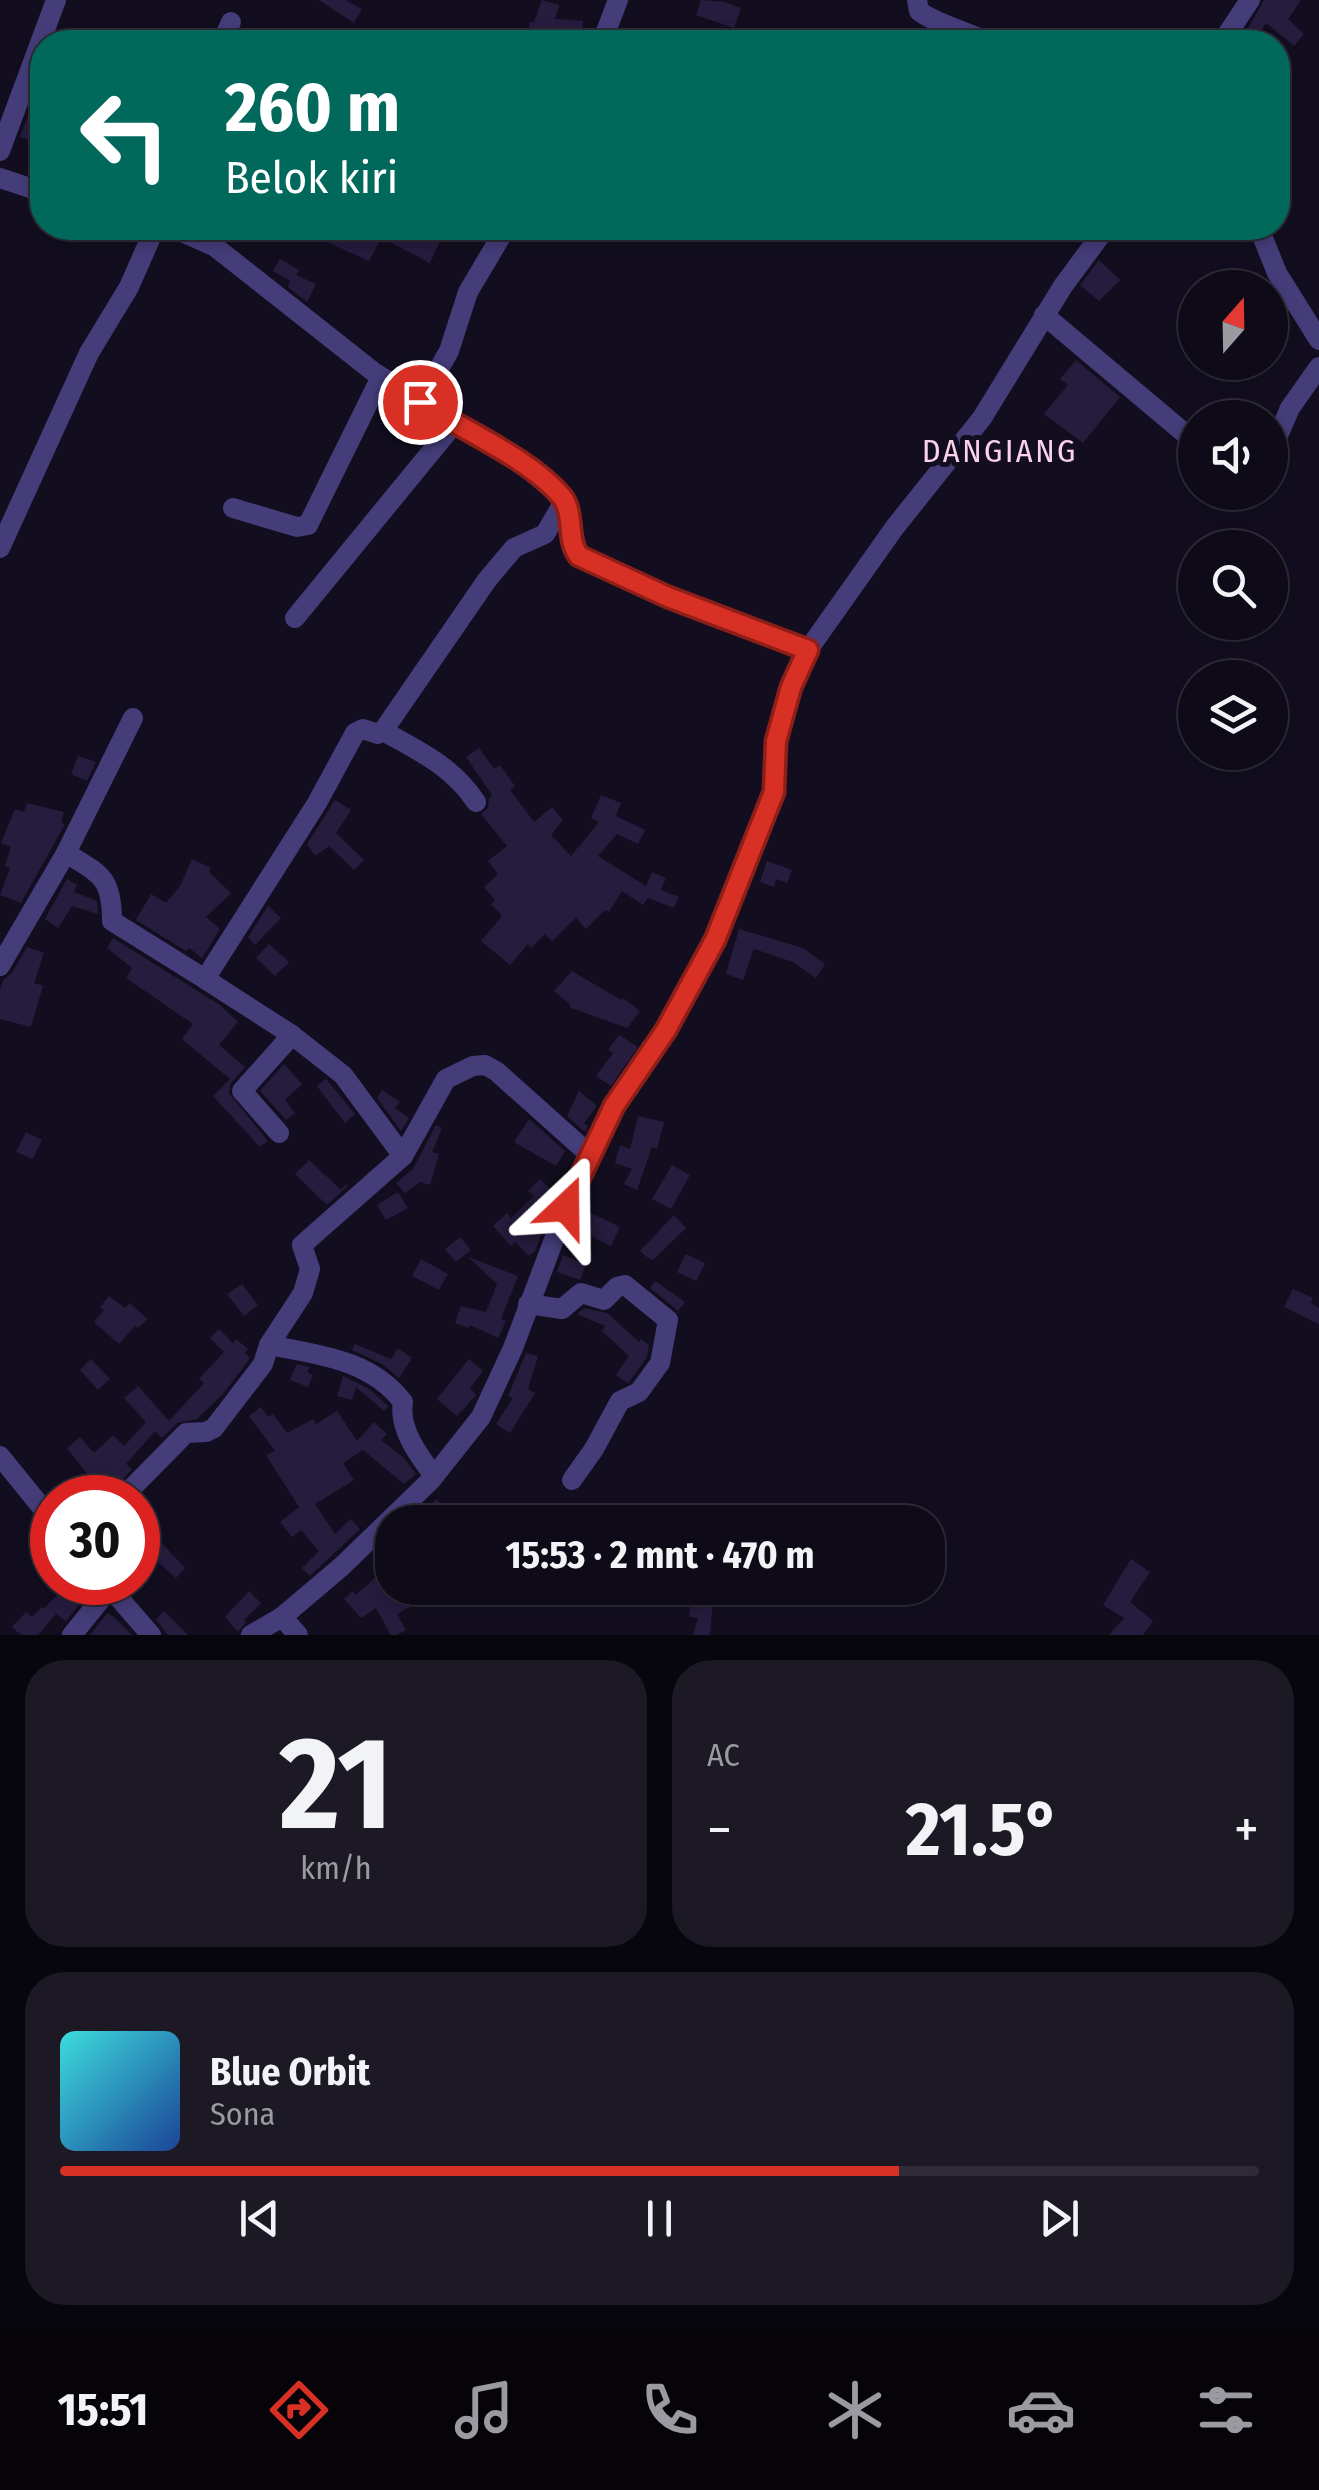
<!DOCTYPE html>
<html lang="id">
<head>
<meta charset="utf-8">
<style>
  :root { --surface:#0e0a17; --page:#1c1824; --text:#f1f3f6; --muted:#9b9aa1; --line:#2e2b36; --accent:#d93025 }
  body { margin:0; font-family:"Fira Sans Condensed",sans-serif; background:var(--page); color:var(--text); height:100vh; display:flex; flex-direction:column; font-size:38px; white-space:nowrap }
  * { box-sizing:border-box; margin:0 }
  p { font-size:32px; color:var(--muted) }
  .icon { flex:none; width:55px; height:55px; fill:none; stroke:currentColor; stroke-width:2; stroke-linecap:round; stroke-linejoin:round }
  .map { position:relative; height:1635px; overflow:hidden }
  .sheet { display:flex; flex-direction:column; gap:25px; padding:25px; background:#08060d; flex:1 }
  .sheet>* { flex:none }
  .top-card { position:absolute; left:30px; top:30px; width:1260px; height:210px; border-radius:40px; box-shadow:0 5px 15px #0003,0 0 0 2px var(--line); background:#00695c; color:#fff; overflow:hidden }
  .needle { width:65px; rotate:20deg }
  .controls { position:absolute; left:1178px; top:270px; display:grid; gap:20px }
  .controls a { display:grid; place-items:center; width:110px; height:110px; border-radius:50%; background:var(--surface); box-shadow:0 5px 15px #0003,0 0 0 2px var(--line); font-size:50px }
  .speed { position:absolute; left:30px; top:1475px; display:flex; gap:20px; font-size:50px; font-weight:700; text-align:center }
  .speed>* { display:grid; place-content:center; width:130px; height:130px; border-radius:50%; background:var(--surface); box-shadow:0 5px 15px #0003,0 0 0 2px var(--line); line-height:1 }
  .speed .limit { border:15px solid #d22; background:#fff; color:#111 }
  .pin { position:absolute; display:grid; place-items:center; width:85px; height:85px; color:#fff; margin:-42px; border:5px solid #fff; border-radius:50%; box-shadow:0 2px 10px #0007 }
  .me { position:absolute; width:110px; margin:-55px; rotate:23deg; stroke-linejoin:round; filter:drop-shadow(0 0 8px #0008) }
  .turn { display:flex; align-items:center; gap:35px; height:210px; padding:0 30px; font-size:45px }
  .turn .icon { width:130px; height:130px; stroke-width:2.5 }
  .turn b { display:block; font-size:70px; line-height:85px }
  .big { font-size:75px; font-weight:700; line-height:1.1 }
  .sheet .widget { flex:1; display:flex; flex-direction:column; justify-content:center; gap:15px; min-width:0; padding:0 35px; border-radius:40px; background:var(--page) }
  .sheet .dial { align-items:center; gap:0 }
  .dial b { font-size:130px; line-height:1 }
  .song { display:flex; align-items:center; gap:30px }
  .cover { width:120px; height:120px; border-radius:15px; background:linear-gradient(135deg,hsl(180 70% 55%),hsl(220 70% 35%)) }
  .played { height:10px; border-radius:5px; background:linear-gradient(90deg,var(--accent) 70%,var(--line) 70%) }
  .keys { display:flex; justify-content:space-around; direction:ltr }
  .heat { display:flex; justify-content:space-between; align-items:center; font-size:55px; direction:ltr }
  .sheet .tiles { flex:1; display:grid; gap:25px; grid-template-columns:1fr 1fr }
  .widget:last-child { grid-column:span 2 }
  .trip { position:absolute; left:375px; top:1505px; width:570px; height:100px; border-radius:40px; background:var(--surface); box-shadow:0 5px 15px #0003,0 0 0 2px var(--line); font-weight:700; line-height:100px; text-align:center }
  .dock { display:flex; height:160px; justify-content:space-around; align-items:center; background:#060409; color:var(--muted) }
  .dock .icon { width:70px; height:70px }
  .dock .selected { color:var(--accent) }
  .dock b { font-size:45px; color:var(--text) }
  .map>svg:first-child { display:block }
  .building { fill:#261c3e }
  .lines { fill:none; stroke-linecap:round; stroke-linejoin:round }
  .minor { stroke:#443d7a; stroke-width:20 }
  .route-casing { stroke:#8d1f18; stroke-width:25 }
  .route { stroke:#d93025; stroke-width:18 }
  .labels { text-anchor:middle; stroke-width:10; stroke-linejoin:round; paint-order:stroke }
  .quarter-label { font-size:32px; letter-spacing:2.5px; fill:#fbd2e9; stroke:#120e1f }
</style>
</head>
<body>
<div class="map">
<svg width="1319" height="1635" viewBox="0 0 1319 1635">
  <rect width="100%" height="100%" fill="#120e1f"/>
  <!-- building -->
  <g class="building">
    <polygon points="319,0 345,0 362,9 354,23"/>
    <polygon points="542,0 559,5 555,19 583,21 581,39 549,36 549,39 530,39 529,22 534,22"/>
    <polygon points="701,0 725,2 741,8 734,28 696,15"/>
    <polygon points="1264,0 1301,0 1288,19 1304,34 1294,46 1266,23 1259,35 1248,28"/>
    <polygon points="28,116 42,121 34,142 20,137"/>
    <polygon points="325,228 348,228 379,242 369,261 320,239"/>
    <polygon points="385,228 446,228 430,263 380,237"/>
    <polygon points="280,259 299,270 296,275 316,284 307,302 288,287 290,281 273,271"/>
    <polygon points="1099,260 1120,280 1099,301 1080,285"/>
    <polygon points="1076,360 1120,397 1083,443 1044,414 1068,385 1060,379"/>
    <polygon points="479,748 494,769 500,765 515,786 510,790 534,822 552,807 563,820 551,835 571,856 599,822 591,818 601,795 621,803 616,816 645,830 638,844 617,834 598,856 646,886 652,872 666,878 661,890 679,897 674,908 648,898 643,905 622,891 609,912 605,910 586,929 576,918 552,941 545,934 531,948 528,944 510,965 481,941 502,916 491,904 495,900 484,887 498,874 488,861 507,846 481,814 488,808 489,798 492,795 466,757"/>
    <polygon points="78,756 96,762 87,781 71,774"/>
    <polygon points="335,800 351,810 336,833 364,860 354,870 329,846 315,856 307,844"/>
    <polygon points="27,803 64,812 61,823 65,824 21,903 0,895 10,868 5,866 11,847 1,843 15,809 24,812"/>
    <polygon points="192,859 211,868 209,872 231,893 206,917 220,929 202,958 189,948 186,951 136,920 151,894 166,903 180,886"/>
    <polygon points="767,861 792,870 787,883 776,879 774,887 760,882"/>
    <polygon points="67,879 77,885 74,892 97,901 98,914 72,906 58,928 45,919"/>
    <polygon points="268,906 281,918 255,945 248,937"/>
    <polygon points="739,929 803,948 825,964 816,978 793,962 754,949 743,980 726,974"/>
    <polygon points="113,938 220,1005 238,1022 219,1045 245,1067 231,1083 229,1093 268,1141 260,1147 213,1096 230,1079 182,1039 193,1024 126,978 132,968 107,948"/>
    <polygon points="269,944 289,962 275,976 256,958"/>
    <polygon points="27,947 44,953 34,983 43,986 31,1027 0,1019 0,989 4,979 12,973"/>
    <polygon points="572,971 621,1000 623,998 640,1011 627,1028 569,1007 570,1004 554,991"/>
    <polygon points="619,1035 638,1047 611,1086 596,1076 613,1053 608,1050"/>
    <polygon points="284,1064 302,1084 285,1100 295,1113 286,1120 260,1091"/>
    <polygon points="326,1079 355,1114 345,1123 317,1086"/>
    <polygon points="382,1090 400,1102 395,1108 409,1118 401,1131 377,1098"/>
    <polygon points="579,1091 597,1106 584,1123 588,1126 585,1132 567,1116"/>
    <polygon points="638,1116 664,1122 657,1149 652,1147 637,1190 624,1184 632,1169 615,1163 620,1145 630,1149"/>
    <polygon points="529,1119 565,1151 556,1166 514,1142"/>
    <polygon points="436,1125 442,1128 432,1152 439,1154 430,1185 420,1182 405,1193 396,1183 413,1169"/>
    <polygon points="26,1132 42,1140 33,1159 16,1152"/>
    <polygon points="309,1160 341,1190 346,1184 348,1186 327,1205 295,1174"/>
    <polygon points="672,1165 690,1175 671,1209 652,1199"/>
    <polygon points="540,1179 556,1194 543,1211 548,1216 537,1231 541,1235 535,1251 529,1256 515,1242 511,1246 493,1226 507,1213 511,1218 534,1196 528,1191"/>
    <polygon points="398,1192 408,1208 386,1220 377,1205"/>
    <polygon points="584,1210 620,1227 611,1246 575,1228"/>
    <polygon points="674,1215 686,1228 653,1260 647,1257 640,1251"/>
    <polygon points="460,1237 471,1250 456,1262 445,1249"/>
    <polygon points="686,1254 705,1263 696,1281 677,1272"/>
    <polygon points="563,1255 586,1265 580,1280 557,1272"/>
    <polygon points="468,1257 518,1276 501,1319 506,1321 498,1338 470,1325 469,1328 455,1323 461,1306 486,1312 497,1284"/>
    <polygon points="421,1259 448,1274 439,1290 412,1276"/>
    <polygon points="655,1281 685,1302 678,1311 650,1288"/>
    <polygon points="242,1284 258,1305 244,1316 227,1294"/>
    <polygon points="1293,1289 1313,1298 1311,1303 1319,1308 1319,1324 1284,1307"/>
    <polygon points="109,1296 125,1308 130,1303 147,1319 138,1328 135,1326 119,1344 94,1322 104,1310 100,1307"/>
    <polygon points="584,1308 607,1313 639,1342 641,1339 649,1345 647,1357 630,1381 627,1383 616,1375 629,1356 602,1331 605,1326 577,1314"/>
    <polygon points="219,1329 233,1343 236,1339 248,1349 245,1353 250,1358 223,1394 197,1419 177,1423 162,1438 155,1431 126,1464 132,1469 109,1495 92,1480 67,1448 80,1437 94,1453 113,1435 124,1446 146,1422 124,1398 138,1386 169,1421 204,1383 199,1379 224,1352 210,1338"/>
    <polygon points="355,1344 391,1359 398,1348 412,1358 399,1378 382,1364 352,1350"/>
    <polygon points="526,1353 538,1356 528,1389 535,1393 510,1433 496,1424 513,1398 508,1396"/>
    <polygon points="91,1359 110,1379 98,1390 80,1370"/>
    <polygon points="469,1359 483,1371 470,1388 476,1395 457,1416 437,1399"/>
    <polygon points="297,1364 310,1367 307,1372 313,1375 308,1387 290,1380"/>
    <polygon points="343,1376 368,1388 388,1406 384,1411 356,1387 352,1400 337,1396"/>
    <polygon points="261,1407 268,1417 273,1414 287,1433 313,1419 316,1424 337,1411 357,1441 374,1422 387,1434 381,1440 404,1458 416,1474 404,1484 363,1450 343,1463 354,1480 315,1504 335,1534 351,1519 360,1529 310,1576 302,1568 319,1551 301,1530 292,1537 280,1522 299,1507 266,1455 275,1451 249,1416"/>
    <polygon points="437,1499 455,1522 407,1522"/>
    <polygon points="155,1536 185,1568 176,1578 142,1548"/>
    <polygon points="1131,1559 1150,1572 1130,1602 1153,1621 1143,1635 1109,1635 1124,1618 1103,1605"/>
    <polygon points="392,1562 392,1588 446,1588 397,1614 406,1630 397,1635 391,1635 376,1608 361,1618 344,1599 353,1591 356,1595"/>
    <polygon points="69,1582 92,1582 93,1587 66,1621 56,1614 38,1635 21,1635 12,1627 26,1612 32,1617 42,1607 44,1609"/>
    <polygon points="700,1588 720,1588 719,1601 713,1600 710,1635 693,1635 698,1618 689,1617 690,1601 699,1602"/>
    <polygon points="249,1591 261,1603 244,1620 246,1622 238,1632 225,1617"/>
    <polygon points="164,1611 188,1635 168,1635 156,1620"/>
    <polygon points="107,1613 114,1617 132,1635 90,1635"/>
  </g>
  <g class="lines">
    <!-- minor -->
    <g class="minor">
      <path d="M917 0 919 11C932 22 971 34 990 42"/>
      <polyline points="222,42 231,22"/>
      <polyline points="602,42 618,0"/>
      <polyline points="1222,42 1250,0"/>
      <polyline points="0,151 56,0"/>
      <polyline points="0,178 42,192"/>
      <polyline points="173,228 214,246 375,373 520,462 565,500 574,549 579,556 668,597 808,650"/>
      <polyline points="1259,228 1277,273 1319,340"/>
      <polyline points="1044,315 1195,442"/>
      <polyline points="420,402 449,351 468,292 506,228"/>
      <polyline points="1270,454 1290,408 1319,367"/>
      <polyline points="233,508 297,527 308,525 381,377"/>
      <polyline points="0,548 89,353 129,287 155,228"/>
      <polyline points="295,618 454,424"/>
      <path d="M383 731C419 751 452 766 476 802"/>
      <polyline points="66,853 133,718"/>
      <path d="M0 966 66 853C100 874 112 877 112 921L205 979 317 803 355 733 363 729 378 734 383 731 487 580 514 548 545 534 565 500"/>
      <polyline points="205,979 292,1035 343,1075 403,1156"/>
      <polyline points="279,1133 242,1091 292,1035"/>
      <polyline points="528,1304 562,1309 581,1293 604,1300 617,1287 625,1285 668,1320 660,1363 639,1392 620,1401 594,1449 572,1480"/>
      <path d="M269 1345C318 1355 370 1359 403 1402 398 1428 419 1456 434 1476"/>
      <polyline points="0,1456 52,1520"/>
      <polyline points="122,1498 186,1433 206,1432 214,1428 263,1364 269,1345 303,1293 310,1269 302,1245 403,1156 446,1079 473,1066 485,1065 496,1071 589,1154"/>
      <polyline points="105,1582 151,1635"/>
      <polyline points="282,1617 298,1635"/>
      <polyline points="72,1635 110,1588"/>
      <polyline points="251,1635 282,1617 341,1567 431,1480 481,1417 513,1348 578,1176 614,1106 666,1030 715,940 774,792 776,741 791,687 810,647 895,527 982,418 1063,286 1106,228"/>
    </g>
  </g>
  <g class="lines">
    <defs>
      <path id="route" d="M420 402C462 430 531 459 562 497 575 513 566 540 579 556L668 597 808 650 791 687 776 741 774 792 715 940 666 1030 614 1106 566 1207"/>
    </defs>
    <!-- route casing -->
    <use href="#route" class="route-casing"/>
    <!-- route -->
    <use href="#route" class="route"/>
  </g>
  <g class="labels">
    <!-- quarter labels -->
    <g class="quarter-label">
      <text x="1000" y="462">DANGIANG</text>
    </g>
  </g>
</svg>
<div class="controls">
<a><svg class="needle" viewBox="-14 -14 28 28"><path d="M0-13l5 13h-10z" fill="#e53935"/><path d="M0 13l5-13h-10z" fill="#9b9aa1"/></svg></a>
<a><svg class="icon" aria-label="sound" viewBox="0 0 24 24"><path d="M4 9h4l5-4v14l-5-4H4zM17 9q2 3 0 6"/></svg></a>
<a><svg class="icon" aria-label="search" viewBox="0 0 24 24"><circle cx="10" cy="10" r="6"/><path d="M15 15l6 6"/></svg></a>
<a><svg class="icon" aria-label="layers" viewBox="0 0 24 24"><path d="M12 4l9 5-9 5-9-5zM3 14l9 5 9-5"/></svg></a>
</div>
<div class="speed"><div class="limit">30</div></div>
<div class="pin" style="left:420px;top:402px;background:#d93025"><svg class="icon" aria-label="arrive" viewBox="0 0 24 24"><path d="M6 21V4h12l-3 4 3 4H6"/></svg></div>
<svg class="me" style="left:566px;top:1207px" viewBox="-20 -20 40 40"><path d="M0-17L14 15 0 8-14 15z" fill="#d93025" stroke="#fff" stroke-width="4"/></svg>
<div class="trip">15:53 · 2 mnt · 470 m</div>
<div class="top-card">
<div class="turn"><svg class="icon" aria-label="left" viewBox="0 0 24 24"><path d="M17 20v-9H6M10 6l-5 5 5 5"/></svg><div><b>260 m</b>Belok kiri</div></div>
</div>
</div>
<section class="sheet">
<div class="tiles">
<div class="widget dial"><b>21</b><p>km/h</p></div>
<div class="widget"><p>AC</p>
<div class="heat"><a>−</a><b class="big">21.5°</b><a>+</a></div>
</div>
<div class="widget">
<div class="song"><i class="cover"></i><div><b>Blue Orbit</b><p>Sona</p></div></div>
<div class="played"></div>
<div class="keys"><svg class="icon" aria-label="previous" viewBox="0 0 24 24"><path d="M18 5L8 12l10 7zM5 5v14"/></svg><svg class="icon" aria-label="pause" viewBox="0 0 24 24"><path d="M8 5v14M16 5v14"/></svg><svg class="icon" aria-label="next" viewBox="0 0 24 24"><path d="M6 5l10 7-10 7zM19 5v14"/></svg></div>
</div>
</div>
</section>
<nav class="dock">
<b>15:51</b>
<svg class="icon selected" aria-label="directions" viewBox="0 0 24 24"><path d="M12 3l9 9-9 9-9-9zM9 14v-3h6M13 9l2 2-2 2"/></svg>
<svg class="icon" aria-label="music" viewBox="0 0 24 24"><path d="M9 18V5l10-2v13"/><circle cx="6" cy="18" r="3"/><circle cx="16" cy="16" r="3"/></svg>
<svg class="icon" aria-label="phone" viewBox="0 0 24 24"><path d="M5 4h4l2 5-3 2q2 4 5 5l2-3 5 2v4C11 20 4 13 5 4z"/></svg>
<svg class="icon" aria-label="climate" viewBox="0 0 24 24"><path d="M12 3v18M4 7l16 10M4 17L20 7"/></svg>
<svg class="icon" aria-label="car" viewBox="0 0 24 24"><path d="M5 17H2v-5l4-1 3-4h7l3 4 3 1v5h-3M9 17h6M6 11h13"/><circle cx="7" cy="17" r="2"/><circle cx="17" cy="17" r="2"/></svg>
<svg class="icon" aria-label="filters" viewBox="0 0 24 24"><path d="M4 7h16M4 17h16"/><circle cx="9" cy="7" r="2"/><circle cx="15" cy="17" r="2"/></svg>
</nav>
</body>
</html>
